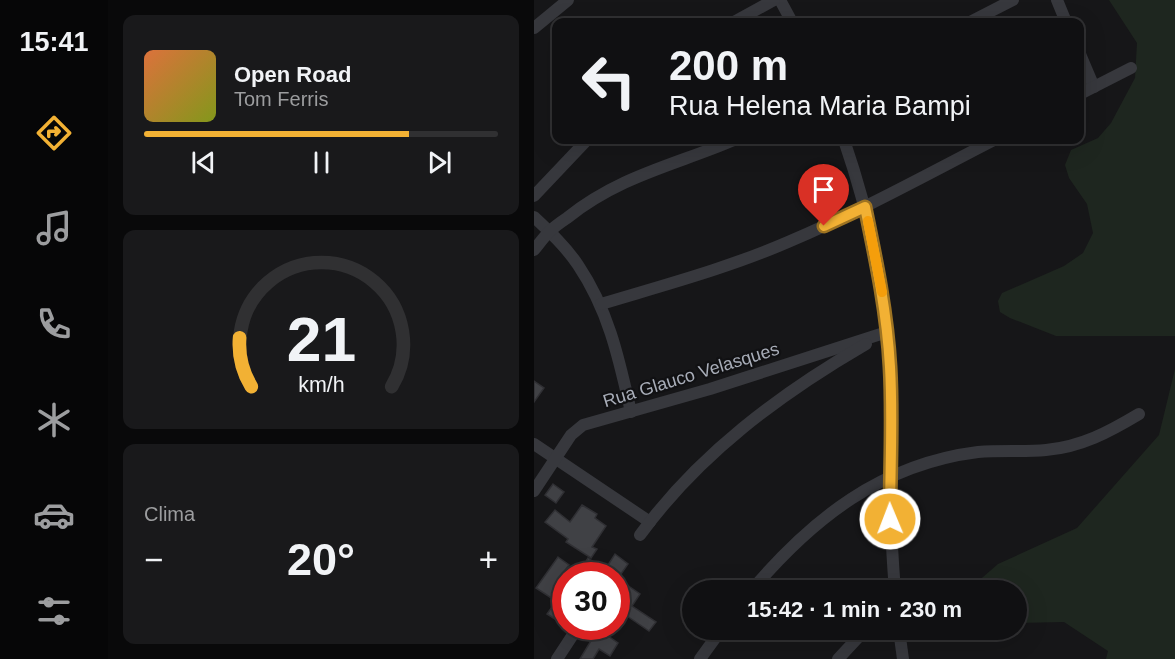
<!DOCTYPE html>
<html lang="pt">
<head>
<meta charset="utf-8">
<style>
  :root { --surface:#101012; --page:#19191b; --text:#f1f3f6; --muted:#9c9d9f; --line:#303032; --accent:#f2b134 }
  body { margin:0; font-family:Helvetica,sans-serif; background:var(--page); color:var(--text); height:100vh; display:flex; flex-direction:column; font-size:22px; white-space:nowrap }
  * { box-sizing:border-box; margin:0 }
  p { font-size:20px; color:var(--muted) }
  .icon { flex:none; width:33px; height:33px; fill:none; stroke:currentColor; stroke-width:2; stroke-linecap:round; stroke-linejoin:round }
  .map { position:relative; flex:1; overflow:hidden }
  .details { display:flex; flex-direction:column; gap:15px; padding:15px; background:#09090a; width:426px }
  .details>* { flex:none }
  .banner { position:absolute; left:18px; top:18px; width:532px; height:126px; border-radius:12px; box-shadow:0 6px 24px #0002,0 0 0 2px var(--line); background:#101012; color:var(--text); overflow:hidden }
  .speed { position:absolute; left:18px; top:562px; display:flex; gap:12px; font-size:30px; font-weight:700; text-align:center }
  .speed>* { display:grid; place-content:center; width:78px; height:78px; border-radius:50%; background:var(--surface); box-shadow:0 6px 24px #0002,0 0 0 2px var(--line); line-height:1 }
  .speed .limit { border:9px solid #d22; background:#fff; color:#111 }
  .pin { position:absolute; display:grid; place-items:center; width:51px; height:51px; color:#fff; margin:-62px -26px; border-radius:50% 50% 50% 0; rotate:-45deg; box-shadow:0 0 6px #0007 }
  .pin .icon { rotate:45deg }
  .me { position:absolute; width:66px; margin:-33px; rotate:359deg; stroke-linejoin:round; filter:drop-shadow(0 0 4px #0008) }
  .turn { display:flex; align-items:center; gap:21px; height:126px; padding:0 18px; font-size:27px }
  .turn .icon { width:78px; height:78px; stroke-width:2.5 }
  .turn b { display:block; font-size:42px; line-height:51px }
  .big { font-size:45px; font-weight:600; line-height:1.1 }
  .details .widget { flex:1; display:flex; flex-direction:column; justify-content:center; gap:9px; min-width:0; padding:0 21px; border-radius:12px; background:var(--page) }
  .details .dial { align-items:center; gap:0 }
  .dial svg { height:156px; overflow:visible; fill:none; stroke:var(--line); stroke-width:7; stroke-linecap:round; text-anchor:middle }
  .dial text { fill:var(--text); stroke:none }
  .song { display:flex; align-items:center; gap:18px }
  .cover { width:72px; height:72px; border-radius:9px; background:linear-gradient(135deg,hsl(20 70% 55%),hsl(70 70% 35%)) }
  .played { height:6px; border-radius:3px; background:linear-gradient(90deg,var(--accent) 75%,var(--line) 75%) }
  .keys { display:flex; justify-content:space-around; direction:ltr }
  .heat { display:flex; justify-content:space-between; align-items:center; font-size:33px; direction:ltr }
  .trip { position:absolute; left:148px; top:580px; width:345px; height:60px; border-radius:30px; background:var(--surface); box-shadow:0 6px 24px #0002,0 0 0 2px var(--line); font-weight:600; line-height:60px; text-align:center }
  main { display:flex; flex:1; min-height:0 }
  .dock { display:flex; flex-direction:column; width:108px; justify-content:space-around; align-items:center; background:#060607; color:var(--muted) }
  .dock .icon { width:42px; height:42px }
  .dock .on { color:var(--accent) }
  .dock b { font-size:27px; color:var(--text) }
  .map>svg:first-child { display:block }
  .green { fill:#1e261f }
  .building { fill:#404145; stroke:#303034; stroke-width:1.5 }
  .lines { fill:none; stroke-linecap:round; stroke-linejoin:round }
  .minor { stroke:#37383d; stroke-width:12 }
  .route-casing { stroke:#9d7322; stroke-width:15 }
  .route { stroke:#f2b134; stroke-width:10 }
  .slow { stroke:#f59e0b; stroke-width:10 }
  .labels { text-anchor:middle; stroke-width:4.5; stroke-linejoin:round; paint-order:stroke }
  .street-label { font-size:18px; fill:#a8adb8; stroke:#111113 }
</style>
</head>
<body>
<main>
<nav class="dock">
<b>15:41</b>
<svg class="icon on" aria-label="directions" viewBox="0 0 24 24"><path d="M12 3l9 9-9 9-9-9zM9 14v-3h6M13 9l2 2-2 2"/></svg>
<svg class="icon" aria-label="music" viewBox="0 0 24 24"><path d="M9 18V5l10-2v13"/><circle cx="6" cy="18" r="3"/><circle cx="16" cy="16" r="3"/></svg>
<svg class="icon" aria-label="phone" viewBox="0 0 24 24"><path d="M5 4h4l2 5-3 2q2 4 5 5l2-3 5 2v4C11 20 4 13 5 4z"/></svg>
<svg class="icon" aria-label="climate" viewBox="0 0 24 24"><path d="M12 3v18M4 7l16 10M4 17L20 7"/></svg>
<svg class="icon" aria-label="car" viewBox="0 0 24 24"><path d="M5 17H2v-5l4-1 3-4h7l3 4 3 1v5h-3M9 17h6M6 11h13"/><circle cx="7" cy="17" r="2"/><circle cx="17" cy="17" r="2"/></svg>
<svg class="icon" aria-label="filters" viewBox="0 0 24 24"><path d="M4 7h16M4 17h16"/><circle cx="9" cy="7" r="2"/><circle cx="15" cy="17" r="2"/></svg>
</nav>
<section class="details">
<div class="widget">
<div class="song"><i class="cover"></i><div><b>Open Road</b><p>Tom Ferris</p></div></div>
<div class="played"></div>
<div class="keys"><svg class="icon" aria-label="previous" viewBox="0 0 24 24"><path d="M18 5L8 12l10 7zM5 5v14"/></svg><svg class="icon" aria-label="pause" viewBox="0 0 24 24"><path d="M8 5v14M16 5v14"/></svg><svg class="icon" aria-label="next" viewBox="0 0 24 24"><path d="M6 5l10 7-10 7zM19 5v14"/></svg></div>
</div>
<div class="widget dial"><svg viewBox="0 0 100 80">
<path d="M14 69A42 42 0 1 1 86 69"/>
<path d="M14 69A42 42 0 0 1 8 44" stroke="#f2b134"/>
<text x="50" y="56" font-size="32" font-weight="700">21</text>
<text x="50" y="72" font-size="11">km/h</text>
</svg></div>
<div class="widget"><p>Clima</p>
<div class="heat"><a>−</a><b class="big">20°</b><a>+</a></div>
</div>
</section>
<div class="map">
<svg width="641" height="659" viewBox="0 0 641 659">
  <rect width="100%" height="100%" fill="#161618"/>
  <!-- green -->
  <g class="green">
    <polygon points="575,0 641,0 641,336 522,336 476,318 466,312 464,301 468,293 530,266 549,253 559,233 553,204 535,178 531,165 537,150 564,138 577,123 601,78 603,43"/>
    <polygon points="641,369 641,659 572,659 574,651 530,622 483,623 483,591 433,591 464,564 543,528 625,435"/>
  </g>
  <!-- building -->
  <g class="building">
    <polygon points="0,381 10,388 0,402"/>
    <polygon points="19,484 30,492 22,503 11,495"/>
    <polygon points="48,505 63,514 61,518 72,526 58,547 63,549 57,558 32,542 34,539 11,522 21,510 36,522"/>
    <polygon points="81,554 94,564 87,574 74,565"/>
    <polygon points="24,557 35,565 22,582 32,588 32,594 25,603 2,588"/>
    <polygon points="54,558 67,567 61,576 54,576 46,571"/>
    <polygon points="93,585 106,594 98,606 122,622 115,631 93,616 90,622 82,617 82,601"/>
    <polygon points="20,604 32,613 32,626 13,614"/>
    <polygon points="64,629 84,643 76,656 65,649 59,659 46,659"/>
  </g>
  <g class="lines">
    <!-- minor -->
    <g class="minor">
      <polyline points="246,0 258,22"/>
      <polyline points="523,0 532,22"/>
      <polyline points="200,22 240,0"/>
      <polyline points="436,22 479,0"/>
      <polyline points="0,28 34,0"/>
      <polyline points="546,54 560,87"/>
      <polyline points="546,94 597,68"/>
      <path d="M310 140C335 213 352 290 356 367 358 404 356 440 356 477 356 515 358 553 361 591"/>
      <polyline points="0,196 53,140"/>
      <path d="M0 217C16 232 32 247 44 265 75 311 85 359 97 412"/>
      <path d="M0 250C5 244 9 238 15 232 20 227 27 222 33 218 85 176 141 165 200 140"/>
      <path d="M67 304C130 285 194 268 254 242 325 212 392 175 460 140"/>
      <polyline points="0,444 116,522"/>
      <polyline points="0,491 37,435 49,425 176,389 353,332"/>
      <path d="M106 535C165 454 246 394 332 344"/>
      <path d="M217 591C278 519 347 464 444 452 467 450 490 452 512 450 547 447 575 432 605 414"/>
      <polyline points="365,630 369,659"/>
      <polyline points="23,659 44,627"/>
      <polyline points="166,659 187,630"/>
      <polyline points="304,659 331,630"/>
    </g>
  </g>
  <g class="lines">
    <defs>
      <path id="route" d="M290 226 331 207C342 260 353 312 356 367 359 417 356 469 356 519"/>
    </defs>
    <!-- route casing -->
    <use href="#route" class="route-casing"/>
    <!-- route -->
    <use href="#route" class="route"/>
    <!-- slow -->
    <polyline class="slow" points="334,221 348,292"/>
  </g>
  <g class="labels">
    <!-- street labels -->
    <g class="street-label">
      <text transform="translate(157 375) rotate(-17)" y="6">Rua Glauco Velasques</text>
    </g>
  </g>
</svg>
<div class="speed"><div class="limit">30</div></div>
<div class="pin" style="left:290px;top:226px;background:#d93025"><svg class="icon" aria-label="arrive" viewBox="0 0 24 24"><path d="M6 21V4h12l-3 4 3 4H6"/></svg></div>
<svg class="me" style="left:356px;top:519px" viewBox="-20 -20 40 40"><circle r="17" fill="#f2b134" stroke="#fff" stroke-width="3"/><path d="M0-11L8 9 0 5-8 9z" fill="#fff"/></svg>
<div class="trip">15:42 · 1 min · 230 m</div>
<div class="banner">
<div class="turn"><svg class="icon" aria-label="left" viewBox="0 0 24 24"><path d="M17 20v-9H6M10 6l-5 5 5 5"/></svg><div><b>200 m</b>Rua Helena Maria Bampi</div></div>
</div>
</div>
</main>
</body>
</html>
